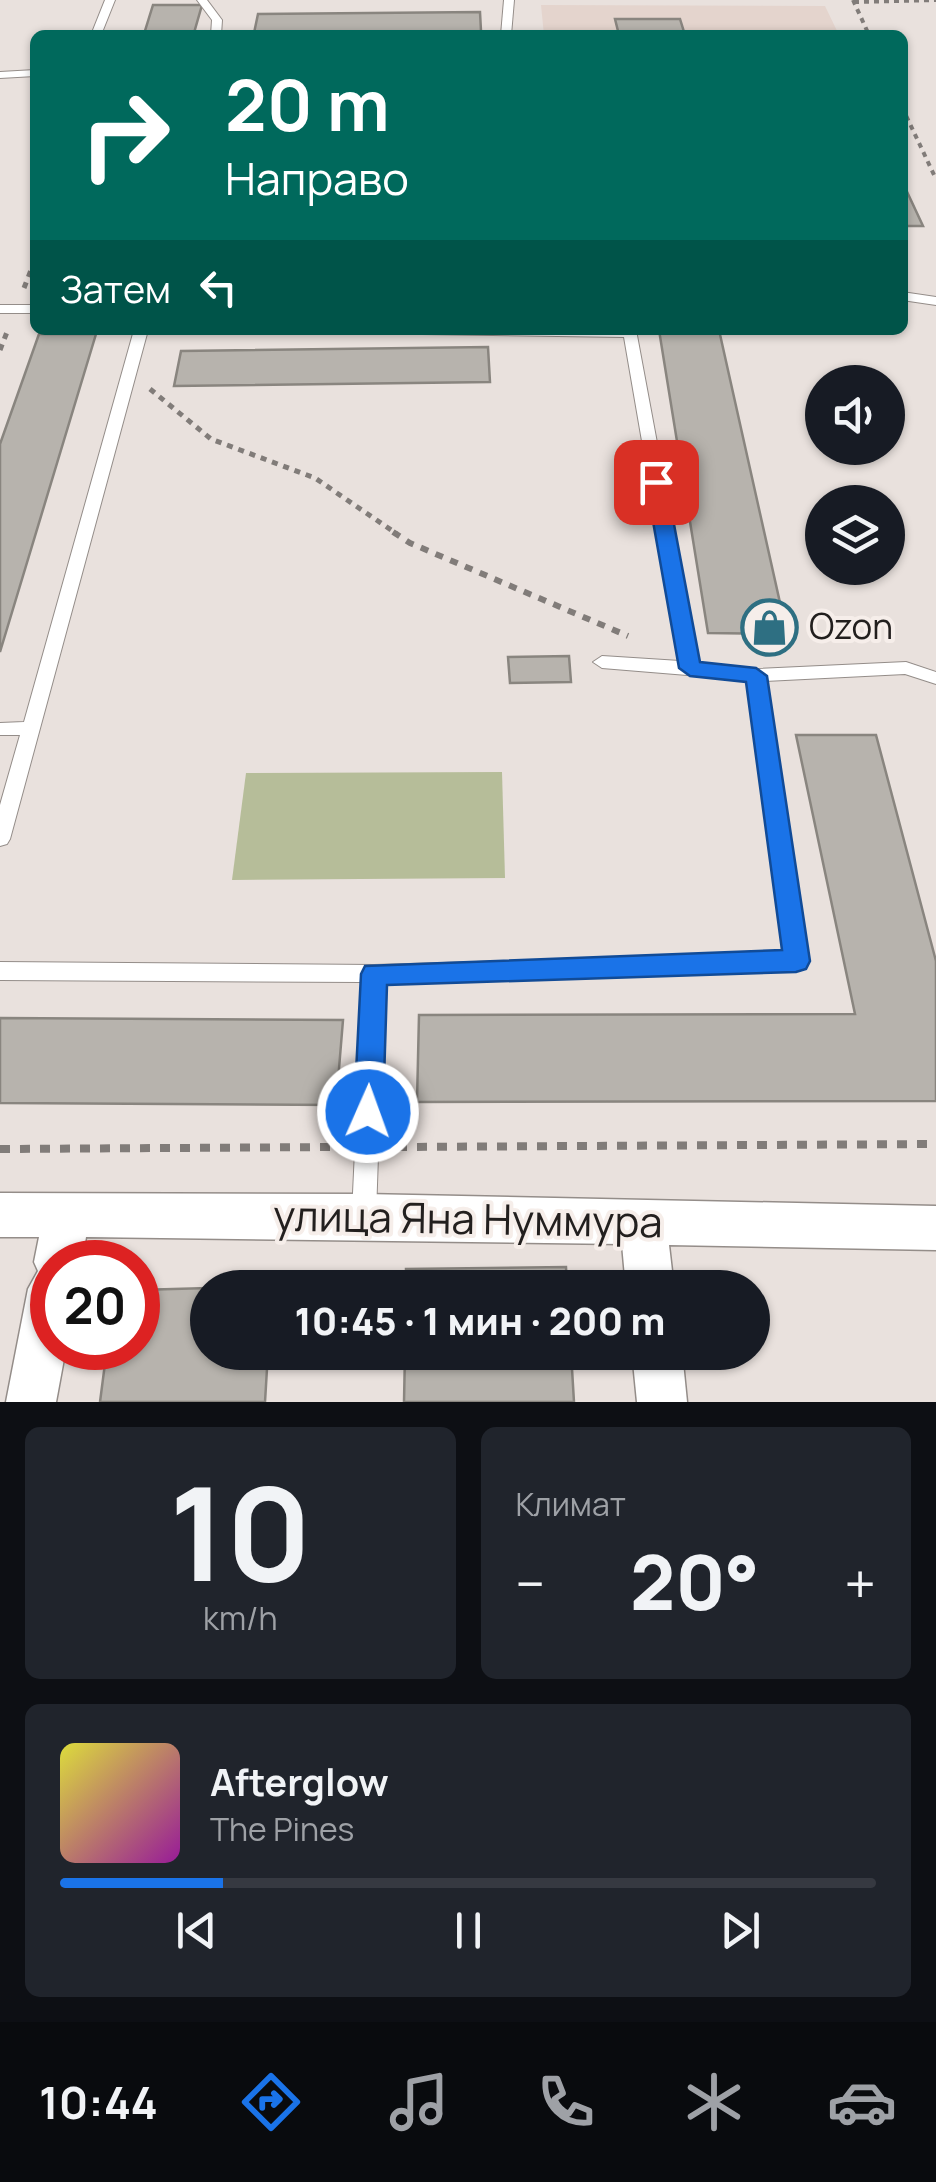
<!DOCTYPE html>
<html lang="ru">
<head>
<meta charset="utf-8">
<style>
  :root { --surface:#171b24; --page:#20242c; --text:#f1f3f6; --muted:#9ea1a6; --line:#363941; --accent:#1a73e8 }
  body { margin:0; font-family:Manrope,sans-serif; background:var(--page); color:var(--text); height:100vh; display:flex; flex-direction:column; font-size:38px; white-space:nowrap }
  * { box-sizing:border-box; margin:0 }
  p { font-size:32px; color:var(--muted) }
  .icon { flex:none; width:55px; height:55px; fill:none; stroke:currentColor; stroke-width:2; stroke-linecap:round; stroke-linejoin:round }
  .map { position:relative; height:1402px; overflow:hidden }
  .details { display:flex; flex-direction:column; gap:25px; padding:25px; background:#0d0f14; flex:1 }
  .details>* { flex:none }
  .hud { position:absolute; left:30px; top:30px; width:878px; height:305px; border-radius:15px; box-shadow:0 2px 8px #0004; background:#00695c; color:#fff; overflow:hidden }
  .controls { position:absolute; left:805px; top:365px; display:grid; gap:20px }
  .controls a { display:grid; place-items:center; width:100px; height:100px; border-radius:50%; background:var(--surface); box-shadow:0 2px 8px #0004; font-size:50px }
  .speed { position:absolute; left:30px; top:1240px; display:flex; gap:20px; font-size:50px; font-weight:700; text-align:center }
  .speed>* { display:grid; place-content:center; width:130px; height:130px; border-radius:50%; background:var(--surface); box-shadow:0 2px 8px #0004; line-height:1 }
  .speed .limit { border:15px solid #d22; background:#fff; color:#111 }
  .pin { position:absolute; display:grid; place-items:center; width:85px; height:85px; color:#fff; margin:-42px; border-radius:20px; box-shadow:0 5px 15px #0006 }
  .me { position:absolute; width:110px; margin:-55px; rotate:2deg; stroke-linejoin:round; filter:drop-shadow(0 0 8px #0008) }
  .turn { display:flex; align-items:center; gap:35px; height:210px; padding:0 30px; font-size:45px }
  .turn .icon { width:130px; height:130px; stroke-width:2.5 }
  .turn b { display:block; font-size:70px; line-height:85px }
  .then { display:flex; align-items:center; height:95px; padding:0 30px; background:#0003; gap:20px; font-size:38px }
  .big { font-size:75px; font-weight:800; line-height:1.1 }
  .details .tile { flex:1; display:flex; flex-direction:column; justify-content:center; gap:15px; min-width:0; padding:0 35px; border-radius:15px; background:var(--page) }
  .details .dial { align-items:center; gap:0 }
  .dial b { font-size:130px; line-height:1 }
  .song { display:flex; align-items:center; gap:30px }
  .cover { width:120px; height:120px; border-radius:15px; background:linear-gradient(135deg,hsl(60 70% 55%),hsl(300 70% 35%)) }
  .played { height:10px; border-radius:5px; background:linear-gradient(90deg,var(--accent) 20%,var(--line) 20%) }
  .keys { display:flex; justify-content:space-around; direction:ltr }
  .heat { display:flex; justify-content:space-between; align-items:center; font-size:55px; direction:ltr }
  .details .tiles { flex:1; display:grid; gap:25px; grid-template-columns:1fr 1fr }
  .tile:last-child { grid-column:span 2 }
  .trip { position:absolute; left:190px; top:1270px; width:580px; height:100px; border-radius:50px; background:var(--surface); box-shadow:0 2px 8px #0004; font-weight:800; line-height:100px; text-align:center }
  .tabs { display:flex; height:160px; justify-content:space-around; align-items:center; background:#090b0e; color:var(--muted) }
  .tabs .icon { width:70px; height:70px }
  .tabs .active { color:var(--accent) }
  .tabs b { font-size:45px; color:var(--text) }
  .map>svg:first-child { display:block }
  .built { fill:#e4d4cd }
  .green { fill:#b6bd99 }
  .building { fill:#b7b3ad; stroke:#89857f; stroke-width:2.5 }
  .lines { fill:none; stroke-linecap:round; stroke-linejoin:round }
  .service-casing { stroke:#948d89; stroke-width:2 }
  .minor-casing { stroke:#948d89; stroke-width:3 }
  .path-far3 { stroke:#817c79; stroke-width:4; stroke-dasharray:5 5; stroke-linecap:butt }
  .path-far2 { stroke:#817c79; stroke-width:5; stroke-dasharray:6 6; stroke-linecap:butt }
  .path-far1 { stroke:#817c79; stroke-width:6; stroke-dasharray:8 8; stroke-linecap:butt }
  .path { stroke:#817c79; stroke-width:8; stroke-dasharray:10 10; stroke-linecap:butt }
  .service { fill:#fff; fill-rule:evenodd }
  .minor { fill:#fff; fill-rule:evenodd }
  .route { fill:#1a73e8; stroke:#114b97; stroke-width:2.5 }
  .labels { text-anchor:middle; stroke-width:8; stroke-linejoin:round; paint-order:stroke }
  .poi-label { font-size:35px; fill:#221f1e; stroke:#f6eeea; text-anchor:start }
  .near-street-label { font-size:42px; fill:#221f1e; stroke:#f6eeea }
</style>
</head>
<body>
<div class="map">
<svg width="936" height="1402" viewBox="0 0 936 1402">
  <rect width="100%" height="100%" fill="#e9e1dd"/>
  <!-- built -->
  <polygon class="built" points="541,5 825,6 839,35 544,35"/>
  <!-- green -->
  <polygon class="green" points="502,772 505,878 232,880 246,773"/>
  <!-- building -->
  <g class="building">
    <polygon points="153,5 202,5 194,33 201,35 144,34"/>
    <polygon points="480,12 481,31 254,33 258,14"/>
    <polygon points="615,19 680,19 685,35 723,35 619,35"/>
    <polygon points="902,181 923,226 902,226"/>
    <polygon points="659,330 719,330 787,634 708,633"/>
    <polygon points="39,334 96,334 0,652 0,444"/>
    <polygon points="488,347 490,382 174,386 181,351"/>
    <polygon points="569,656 571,682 510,683 508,657"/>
    <polygon points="796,735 876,735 936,961 936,1101 417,1102 419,1015 855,1014"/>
    <polygon points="0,1018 343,1020 336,1105 0,1103"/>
    <polygon points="566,1267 567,1288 406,1288 406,1269"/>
    <polygon points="208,1288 208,1352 268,1352 265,1402 100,1402 107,1348 138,1348 138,1290"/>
    <polygon points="405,1352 571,1352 574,1402 404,1402"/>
  </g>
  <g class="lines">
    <defs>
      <g id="service">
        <polygon points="105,0 115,0 101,35 91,35"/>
        <polygon points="197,0 207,0 222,20 221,35 211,35 212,20"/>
        <polygon points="504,0 514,0 511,35 501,35"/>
        <polygon points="35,70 35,76 0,78 0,72"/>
        <polygon points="902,292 936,297 936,305 902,300"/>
        <rect x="0" y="305" width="35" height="8"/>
        <polygon points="134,330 148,330 10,839 7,844 0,846 0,805 20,735 0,735 0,723 24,722"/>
        <polygon points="415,330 636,330 698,663 756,669 906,662 936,672 936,684 905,674 765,681 806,961 803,967 796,969 384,982 376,1214 372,1222 364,1225 356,1222 352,1214 363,982 0,980 0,962 374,965 785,953 748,680 602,668 593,662 602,656 680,661 624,337 422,334"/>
      </g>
      <g id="minor">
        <polygon points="0,1193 364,1194 936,1206 936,1250 669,1245 674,1288 626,1288 622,1244 86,1237 82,1262 52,1262 52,1348 66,1348 56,1402 6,1402 28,1289 38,1271 34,1262 39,1237 0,1237"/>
        <polygon points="632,1352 682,1352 687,1402 637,1402"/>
      </g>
    </defs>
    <!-- service casing -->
    <use href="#service" class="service-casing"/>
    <!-- minor casing -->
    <use href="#minor" class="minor-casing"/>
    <!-- path-far3 -->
    <g class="path-far3">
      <polyline points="853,0 869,35"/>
      <polyline points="854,2 936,0"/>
      <polyline points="902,107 936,179"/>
    </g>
    <!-- path-far2 -->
    <g class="path-far2">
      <polyline points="24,288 35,260"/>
      <polyline points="0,350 7,332"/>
      <polyline points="150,389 211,439 315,478 397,534"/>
    </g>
    <!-- path-far1 -->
    <polyline class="path-far1" points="393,532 410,543 628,636"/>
    <!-- path -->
    <g class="path">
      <polyline points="397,1147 936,1144"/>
      <polyline points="0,1149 340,1147"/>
    </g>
    <!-- service -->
    <use href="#service" class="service"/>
    <!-- minor -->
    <use href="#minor" class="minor"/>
  </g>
  <!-- route -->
  <polygon class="route" points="656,476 666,482 700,662 756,668 767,676 810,961 806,969 796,972 387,985 383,1112 379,1121 368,1125 358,1121 354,1112 361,974 365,966 782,950 746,682 690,676 679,668 646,482"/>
  <!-- icons -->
  <defs>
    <symbol id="shop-ring" viewBox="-11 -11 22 22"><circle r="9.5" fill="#f6eeea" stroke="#2e6f82" stroke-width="1.5"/><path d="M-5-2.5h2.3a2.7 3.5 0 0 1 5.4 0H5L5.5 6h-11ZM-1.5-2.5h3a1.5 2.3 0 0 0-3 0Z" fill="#2e6f82"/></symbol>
  </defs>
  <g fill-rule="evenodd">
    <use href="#shop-ring" x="738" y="596" width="63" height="63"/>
  </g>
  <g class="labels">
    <!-- poi labels -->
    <g class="poi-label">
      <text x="809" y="639">Ozon</text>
    </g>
    <!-- near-street labels -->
    <g class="near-street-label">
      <text transform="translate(468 1219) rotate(1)" y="15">улица Яна Нуммура</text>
    </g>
  </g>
</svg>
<div class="controls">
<a><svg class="icon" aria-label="sound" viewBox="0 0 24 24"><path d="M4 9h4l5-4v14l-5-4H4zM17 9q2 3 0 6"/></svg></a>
<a><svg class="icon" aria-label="layers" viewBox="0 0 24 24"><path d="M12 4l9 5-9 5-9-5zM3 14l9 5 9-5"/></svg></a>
</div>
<div class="speed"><div class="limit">20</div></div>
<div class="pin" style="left:656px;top:482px;background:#d93025"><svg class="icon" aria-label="arrive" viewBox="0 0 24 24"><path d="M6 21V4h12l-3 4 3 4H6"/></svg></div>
<svg class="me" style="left:368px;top:1112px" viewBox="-20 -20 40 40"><circle r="17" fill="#1a73e8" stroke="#fff" stroke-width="3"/><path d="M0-11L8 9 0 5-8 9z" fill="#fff"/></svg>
<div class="trip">10:45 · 1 мин · 200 m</div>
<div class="hud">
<div class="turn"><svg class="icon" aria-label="right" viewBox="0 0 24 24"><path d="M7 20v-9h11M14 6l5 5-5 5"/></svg><div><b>20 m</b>Направо</div></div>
<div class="then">Затем<svg class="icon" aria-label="left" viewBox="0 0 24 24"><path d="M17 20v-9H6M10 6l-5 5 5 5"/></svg></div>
</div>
</div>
<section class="details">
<div class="tiles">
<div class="tile dial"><b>10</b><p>km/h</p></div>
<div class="tile"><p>Климат</p>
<div class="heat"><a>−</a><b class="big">20°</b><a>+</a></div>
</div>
<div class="tile">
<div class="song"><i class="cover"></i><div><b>Afterglow</b><p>The Pines</p></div></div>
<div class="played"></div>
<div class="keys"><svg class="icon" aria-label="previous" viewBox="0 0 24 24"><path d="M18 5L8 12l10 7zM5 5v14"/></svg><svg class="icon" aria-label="pause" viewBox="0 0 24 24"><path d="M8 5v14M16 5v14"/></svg><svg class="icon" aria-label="next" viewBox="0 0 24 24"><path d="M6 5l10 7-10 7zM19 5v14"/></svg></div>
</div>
</div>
</section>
<nav class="tabs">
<b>10:44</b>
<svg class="icon active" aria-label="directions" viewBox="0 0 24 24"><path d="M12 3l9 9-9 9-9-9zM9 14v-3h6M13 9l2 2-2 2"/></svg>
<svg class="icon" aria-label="music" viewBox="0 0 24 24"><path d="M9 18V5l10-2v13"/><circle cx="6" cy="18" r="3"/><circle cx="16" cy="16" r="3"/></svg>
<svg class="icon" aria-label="phone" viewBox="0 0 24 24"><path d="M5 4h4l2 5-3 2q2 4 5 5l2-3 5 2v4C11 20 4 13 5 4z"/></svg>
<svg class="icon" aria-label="climate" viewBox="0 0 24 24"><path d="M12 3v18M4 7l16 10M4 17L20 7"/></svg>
<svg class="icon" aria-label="car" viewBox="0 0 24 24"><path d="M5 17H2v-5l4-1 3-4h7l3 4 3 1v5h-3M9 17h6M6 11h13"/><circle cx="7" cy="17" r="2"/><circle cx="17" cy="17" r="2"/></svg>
</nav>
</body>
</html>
